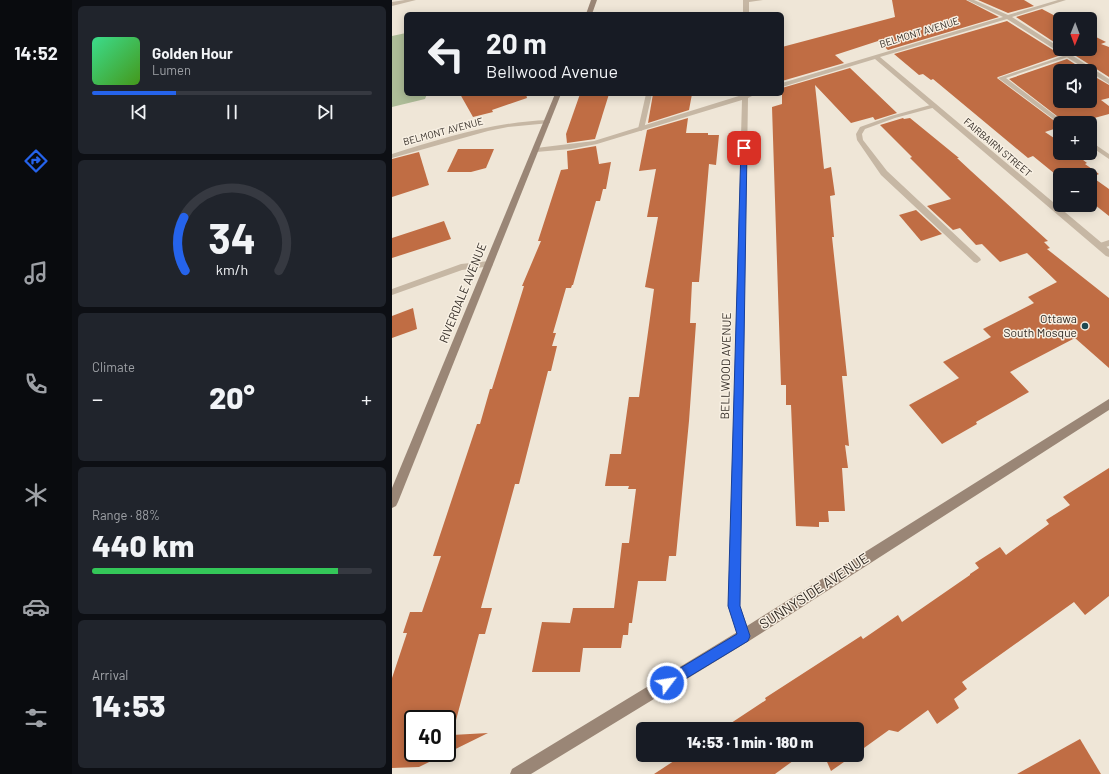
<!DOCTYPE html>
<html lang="en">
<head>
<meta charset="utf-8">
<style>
  :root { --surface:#171b24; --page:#20242c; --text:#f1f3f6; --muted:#9ea1a6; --line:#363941; --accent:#2563eb }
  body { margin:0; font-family:Barlow,sans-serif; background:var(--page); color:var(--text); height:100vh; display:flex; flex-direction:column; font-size:15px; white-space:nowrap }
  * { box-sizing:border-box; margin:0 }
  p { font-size:13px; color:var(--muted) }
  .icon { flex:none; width:22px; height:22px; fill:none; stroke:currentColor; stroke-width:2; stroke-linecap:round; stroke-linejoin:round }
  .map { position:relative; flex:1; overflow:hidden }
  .panel { display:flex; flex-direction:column; gap:6px; padding:6px; background:#0d0f14; width:320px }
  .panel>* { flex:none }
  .hud { position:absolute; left:12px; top:12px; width:380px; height:84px; border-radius:6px; box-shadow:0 2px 10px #0003; background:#171b24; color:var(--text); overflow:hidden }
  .needle { width:26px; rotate:181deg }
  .tools { position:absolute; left:661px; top:12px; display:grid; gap:8px }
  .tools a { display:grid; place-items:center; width:44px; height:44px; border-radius:6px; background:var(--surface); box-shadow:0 2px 10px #0003; font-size:20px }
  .speed { position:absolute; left:12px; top:710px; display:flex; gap:8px; font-size:20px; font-weight:700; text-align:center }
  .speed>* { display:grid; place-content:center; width:52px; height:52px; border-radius:50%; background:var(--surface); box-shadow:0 2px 10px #0003; line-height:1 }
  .speed .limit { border:2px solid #111; border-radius:6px; background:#fff; color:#111 }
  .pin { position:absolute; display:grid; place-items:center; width:34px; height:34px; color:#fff; margin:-17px; border-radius:8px; box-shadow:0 2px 6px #0006 }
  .me { position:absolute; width:44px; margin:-22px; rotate:59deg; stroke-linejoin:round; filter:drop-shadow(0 0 3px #0008) }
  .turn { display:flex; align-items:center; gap:14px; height:84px; padding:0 16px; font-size:18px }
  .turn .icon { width:52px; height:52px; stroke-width:2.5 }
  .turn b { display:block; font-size:28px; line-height:34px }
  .big { font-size:30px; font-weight:800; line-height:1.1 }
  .panel .tile { flex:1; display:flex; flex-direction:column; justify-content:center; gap:6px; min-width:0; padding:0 14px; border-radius:6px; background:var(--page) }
  .panel .dial { align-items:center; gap:0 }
  .dial svg { height:104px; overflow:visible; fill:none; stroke:var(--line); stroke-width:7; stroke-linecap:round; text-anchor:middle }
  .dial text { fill:var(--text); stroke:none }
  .song { display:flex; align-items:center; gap:12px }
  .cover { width:48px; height:48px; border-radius:6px; background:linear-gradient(135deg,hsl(150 70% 55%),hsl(100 70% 35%)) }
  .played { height:4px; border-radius:2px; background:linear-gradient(90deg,var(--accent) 30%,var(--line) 30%) }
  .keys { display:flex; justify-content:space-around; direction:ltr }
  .heat { display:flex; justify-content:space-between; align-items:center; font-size:22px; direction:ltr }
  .charge { height:6px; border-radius:3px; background:linear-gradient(90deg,#34c759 88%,var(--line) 0) }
  .trip { position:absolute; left:244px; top:722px; width:228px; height:40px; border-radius:6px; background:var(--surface); box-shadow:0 2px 10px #0003; font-weight:800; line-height:40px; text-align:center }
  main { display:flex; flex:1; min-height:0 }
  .dock { display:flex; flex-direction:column; width:72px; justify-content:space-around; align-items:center; background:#090b0e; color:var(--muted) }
  .dock .icon { width:28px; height:28px }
  .dock .selected { color:var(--accent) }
  .dock b { font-size:18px; color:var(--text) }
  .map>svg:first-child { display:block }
  .green { fill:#aebd98 }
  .building { fill:#c06d44; fill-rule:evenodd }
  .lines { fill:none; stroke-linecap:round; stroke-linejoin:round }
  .lane { fill:#c6b7a4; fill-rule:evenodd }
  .street { fill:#c6b7a4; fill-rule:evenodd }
  .secondary { fill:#9a8676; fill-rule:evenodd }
  .route { fill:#2563eb; stroke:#184099 }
  .poi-dot { fill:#1d4951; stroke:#f8f0e3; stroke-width:1.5 }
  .labels { text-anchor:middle; stroke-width:3; stroke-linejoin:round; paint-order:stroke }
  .far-street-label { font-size:10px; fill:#322b25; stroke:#f8f0e3 }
  .street-label { font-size:12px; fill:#322b25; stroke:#f8f0e3 }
  .poi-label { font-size:12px; fill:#322b25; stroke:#f8f0e3; text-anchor:end }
  .near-street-label { font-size:14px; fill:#322b25; stroke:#f8f0e3 }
</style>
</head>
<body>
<main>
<nav class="dock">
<b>14:52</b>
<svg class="icon selected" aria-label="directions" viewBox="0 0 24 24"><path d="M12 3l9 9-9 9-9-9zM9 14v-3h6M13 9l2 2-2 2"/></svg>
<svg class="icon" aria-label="music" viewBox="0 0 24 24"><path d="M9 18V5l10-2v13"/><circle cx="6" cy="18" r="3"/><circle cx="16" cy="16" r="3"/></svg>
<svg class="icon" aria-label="phone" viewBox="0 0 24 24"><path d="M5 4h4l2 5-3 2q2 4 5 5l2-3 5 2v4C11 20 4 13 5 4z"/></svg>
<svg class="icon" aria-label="climate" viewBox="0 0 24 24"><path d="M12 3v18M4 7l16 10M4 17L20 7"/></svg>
<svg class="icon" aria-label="car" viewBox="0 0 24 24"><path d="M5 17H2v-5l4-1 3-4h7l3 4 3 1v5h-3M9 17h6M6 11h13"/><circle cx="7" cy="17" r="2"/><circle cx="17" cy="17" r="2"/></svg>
<svg class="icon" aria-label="filters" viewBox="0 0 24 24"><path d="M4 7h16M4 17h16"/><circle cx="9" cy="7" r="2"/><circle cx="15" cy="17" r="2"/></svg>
</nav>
<section class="panel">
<div class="tile">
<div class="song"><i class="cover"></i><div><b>Golden Hour</b><p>Lumen</p></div></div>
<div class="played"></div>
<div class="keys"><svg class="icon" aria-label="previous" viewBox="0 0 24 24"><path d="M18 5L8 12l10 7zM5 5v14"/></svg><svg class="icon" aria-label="pause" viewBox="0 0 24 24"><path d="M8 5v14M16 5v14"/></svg><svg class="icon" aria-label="next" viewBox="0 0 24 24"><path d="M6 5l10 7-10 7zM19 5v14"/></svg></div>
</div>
<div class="tile dial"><svg viewBox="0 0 100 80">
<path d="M14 69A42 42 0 1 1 86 69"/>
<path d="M14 69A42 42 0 0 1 13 28" stroke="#2563eb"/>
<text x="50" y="56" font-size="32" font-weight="700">34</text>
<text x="50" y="72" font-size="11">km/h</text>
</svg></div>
<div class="tile"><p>Climate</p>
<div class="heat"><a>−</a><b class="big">20°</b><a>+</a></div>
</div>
<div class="tile"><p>Range · 88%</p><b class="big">440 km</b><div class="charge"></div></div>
<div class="tile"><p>Arrival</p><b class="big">14:53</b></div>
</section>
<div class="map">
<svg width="717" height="774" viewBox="0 0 717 774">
  <rect width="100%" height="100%" fill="#efe6d7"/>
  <!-- green -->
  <polygon class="green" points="14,33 14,94 35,94 33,99 0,107 0,36"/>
  <!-- building -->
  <g class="building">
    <polygon points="500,0 574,0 607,17 496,50 486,41 443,55 452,63 390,81 390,47 503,17"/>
    <polygon points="586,0 632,0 642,6 616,13"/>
    <polygon points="650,9 669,19 668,46 624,17"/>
    <polygon points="615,21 669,55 606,77 605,78 668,125 668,127 653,132 668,142 668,153 682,153 695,163 693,164 707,174 700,177 717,189 717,216 698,201 698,175 668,175 668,178 641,156 636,158 541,79 539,80 531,74 527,75 502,54"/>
    <polygon points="698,34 714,42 709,44 717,47 717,77 673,49 698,49"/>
    <polygon points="675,59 694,71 668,71 668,101 698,101 698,74 717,85 717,98 709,100 717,106 717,114 684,123 674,123 617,79"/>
    <polygon points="458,68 505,113 483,120 481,117 459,123 423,85 432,169 439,167 443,195 438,196 442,237 440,237 455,376 450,376 457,446 453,445 456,468 450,468 453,511 436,511 437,522 427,522 427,527 404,526 399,405 394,405 394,385 389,385 380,107 390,104 390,88"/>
    <polygon points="68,94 134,94 135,98 100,110 101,112 81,117"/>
    <polygon points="188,94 217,94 203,139 175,143 174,134"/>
    <polygon points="261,94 300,94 297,110 256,123"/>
    <polygon points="296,118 294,133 316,133 316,135 327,135 324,165 317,164 307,282 300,282 298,323 304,323 297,421 284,556 277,556 274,581 246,581 240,623 237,623 236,635 231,635 229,648 191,648 188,672 140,672 150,622 178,623 181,608 222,608 230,543 237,543 244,489 236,489 237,486 213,486 218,454 229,454 237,397 247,397 262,289 253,287 266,217 255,217 264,169 247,171 255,130"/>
    <polygon points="511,118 512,119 518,118 567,158 565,158 579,171 656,241 652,242 658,248 655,249 717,298 717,368 683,338 618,372 637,392 584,422 585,424 550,444 517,405 567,378 551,362 599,337 591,329 642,303 636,297 665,282 635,253 608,262 590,244 584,245 568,228 561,230 535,206 559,199 518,158 520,157 488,125"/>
    <path d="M204 146 207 164 219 162 214 189H211L208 201H204L181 285H180L179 288H174L161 333H164L160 346H165L159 371H156L127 484H123L89 608H100L93 634H87L60 735 96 733 27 767 0 768V678L15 633H11L18 612H30L49 556H41L85 424H88L98 389H100L132 286H130L149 241H146L169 170 176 169 175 151ZM21 719H55V753H21Z"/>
    <polygon points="66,149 102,149 94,168 79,172 55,172"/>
    <polygon points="27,152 37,185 0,197 0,159"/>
    <polygon points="524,210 550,234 529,241 507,215"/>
    <polygon points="52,221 59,239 0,258 0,238"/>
    <polygon points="21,308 25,329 0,338 0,316"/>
    <polygon points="717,468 717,596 693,615 682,602 570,682 575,689 562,699 567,708 545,724 536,710 506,732 497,730 465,753 465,729 330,729 374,700 373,698 469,636 471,639 506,615 510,622 578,575 578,574 587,568 583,563 608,547 614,555 657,524 654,520 678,505 671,497"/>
    <polygon points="688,739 709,774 625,774"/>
    <polygon points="291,755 409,755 383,774 262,774"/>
    <polygon points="432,755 462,755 439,771"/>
  </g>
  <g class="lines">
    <!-- lane -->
    <g class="lane">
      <polygon points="674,55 679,56 614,78 673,123 668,123 668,124 606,78"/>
      <polygon points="254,94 260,94 252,129 249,131 246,129"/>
      <polygon points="542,104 545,106 544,107 503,118 473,129 470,134 471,140 495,171 588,258 589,260 585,263 582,262 489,175 465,140 464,134 468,127 499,116"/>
      <polygon points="698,141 717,154 717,159 698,146"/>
      <polygon points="717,240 717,246 708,249 704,246 705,244"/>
    </g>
    <!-- street -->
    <g class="street">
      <polygon points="13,0 24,0 0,6 0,2"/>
      <polygon points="351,0 371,0 357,2 357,14 351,14"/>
      <polygon points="575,0 582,0 616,15 666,0 674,0 620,17 717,79 717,84 615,19 488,57 717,249 717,257 714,256 483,59 390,87 390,83 611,17"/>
      <polygon points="350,94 364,94 356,98 348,606 359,636 357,641 352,643 347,641 336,606 350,100 205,144 179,149 144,152 141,150 144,148 202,141 350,95"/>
      <path d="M156 120 158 121V123L116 127 96 131 0 158V154C52 138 102 122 156 120Z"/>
      <polygon points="97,261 100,262 101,264 100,266 70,270 0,295 0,289 69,264"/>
    </g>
    <!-- secondary -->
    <g class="secondary">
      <polygon points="199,0 205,0 200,14 194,14"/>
      <polygon points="163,94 169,94 6,502 4,506 0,508 0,488"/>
      <polygon points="717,399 717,410 357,641 139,774 118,774 120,769 347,631"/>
    </g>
  </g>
  <!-- route -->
  <polygon class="route" points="349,147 355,148 348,606 358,636 356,641 275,690 270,688 268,683 270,679 345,634 336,606"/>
  <!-- markers -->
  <circle class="poi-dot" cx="693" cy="326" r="4"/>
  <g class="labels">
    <!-- far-street labels -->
    <g class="far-street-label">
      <text transform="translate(527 32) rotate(-17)" y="4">BELMONT AVENUE</text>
      <text transform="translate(51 131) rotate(-15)" y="4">BELMONT AVENUE</text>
      <text transform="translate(606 147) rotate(40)" y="4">FAIRBAIRN STREET</text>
    </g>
    <!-- street labels -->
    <g class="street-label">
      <text transform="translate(71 293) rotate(-68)" y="4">RIVERDALE AVENUE</text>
      <text transform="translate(334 366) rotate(-89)" y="4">BELLWOOD AVENUE</text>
    </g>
    <!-- poi labels -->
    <g class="poi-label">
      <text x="685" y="323">Ottawa<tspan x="685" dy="14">South Mosque</tspan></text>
    </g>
    <!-- near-street labels -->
    <g class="near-street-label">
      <text transform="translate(422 591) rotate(-33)" y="5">SUNNYSIDE AVENUE</text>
    </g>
  </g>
</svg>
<div class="tools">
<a><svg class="needle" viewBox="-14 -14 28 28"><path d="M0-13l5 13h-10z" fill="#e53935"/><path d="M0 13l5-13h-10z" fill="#9ea1a6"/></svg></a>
<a><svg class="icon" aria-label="sound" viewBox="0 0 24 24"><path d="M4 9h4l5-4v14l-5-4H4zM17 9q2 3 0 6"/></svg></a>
<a>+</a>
<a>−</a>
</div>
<div class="speed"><div class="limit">40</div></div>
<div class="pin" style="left:352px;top:148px;background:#d93025"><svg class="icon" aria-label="arrive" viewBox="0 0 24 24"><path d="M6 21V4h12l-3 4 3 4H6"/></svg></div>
<svg class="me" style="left:275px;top:683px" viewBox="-20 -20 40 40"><circle r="17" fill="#2563eb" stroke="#fff" stroke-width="3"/><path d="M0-11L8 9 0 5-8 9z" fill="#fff"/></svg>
<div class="trip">14:53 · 1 min · 180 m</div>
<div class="hud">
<div class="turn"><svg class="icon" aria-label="left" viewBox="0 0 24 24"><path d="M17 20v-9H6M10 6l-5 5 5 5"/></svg><div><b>20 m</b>Bellwood Avenue</div></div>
</div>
</div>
</main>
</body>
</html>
